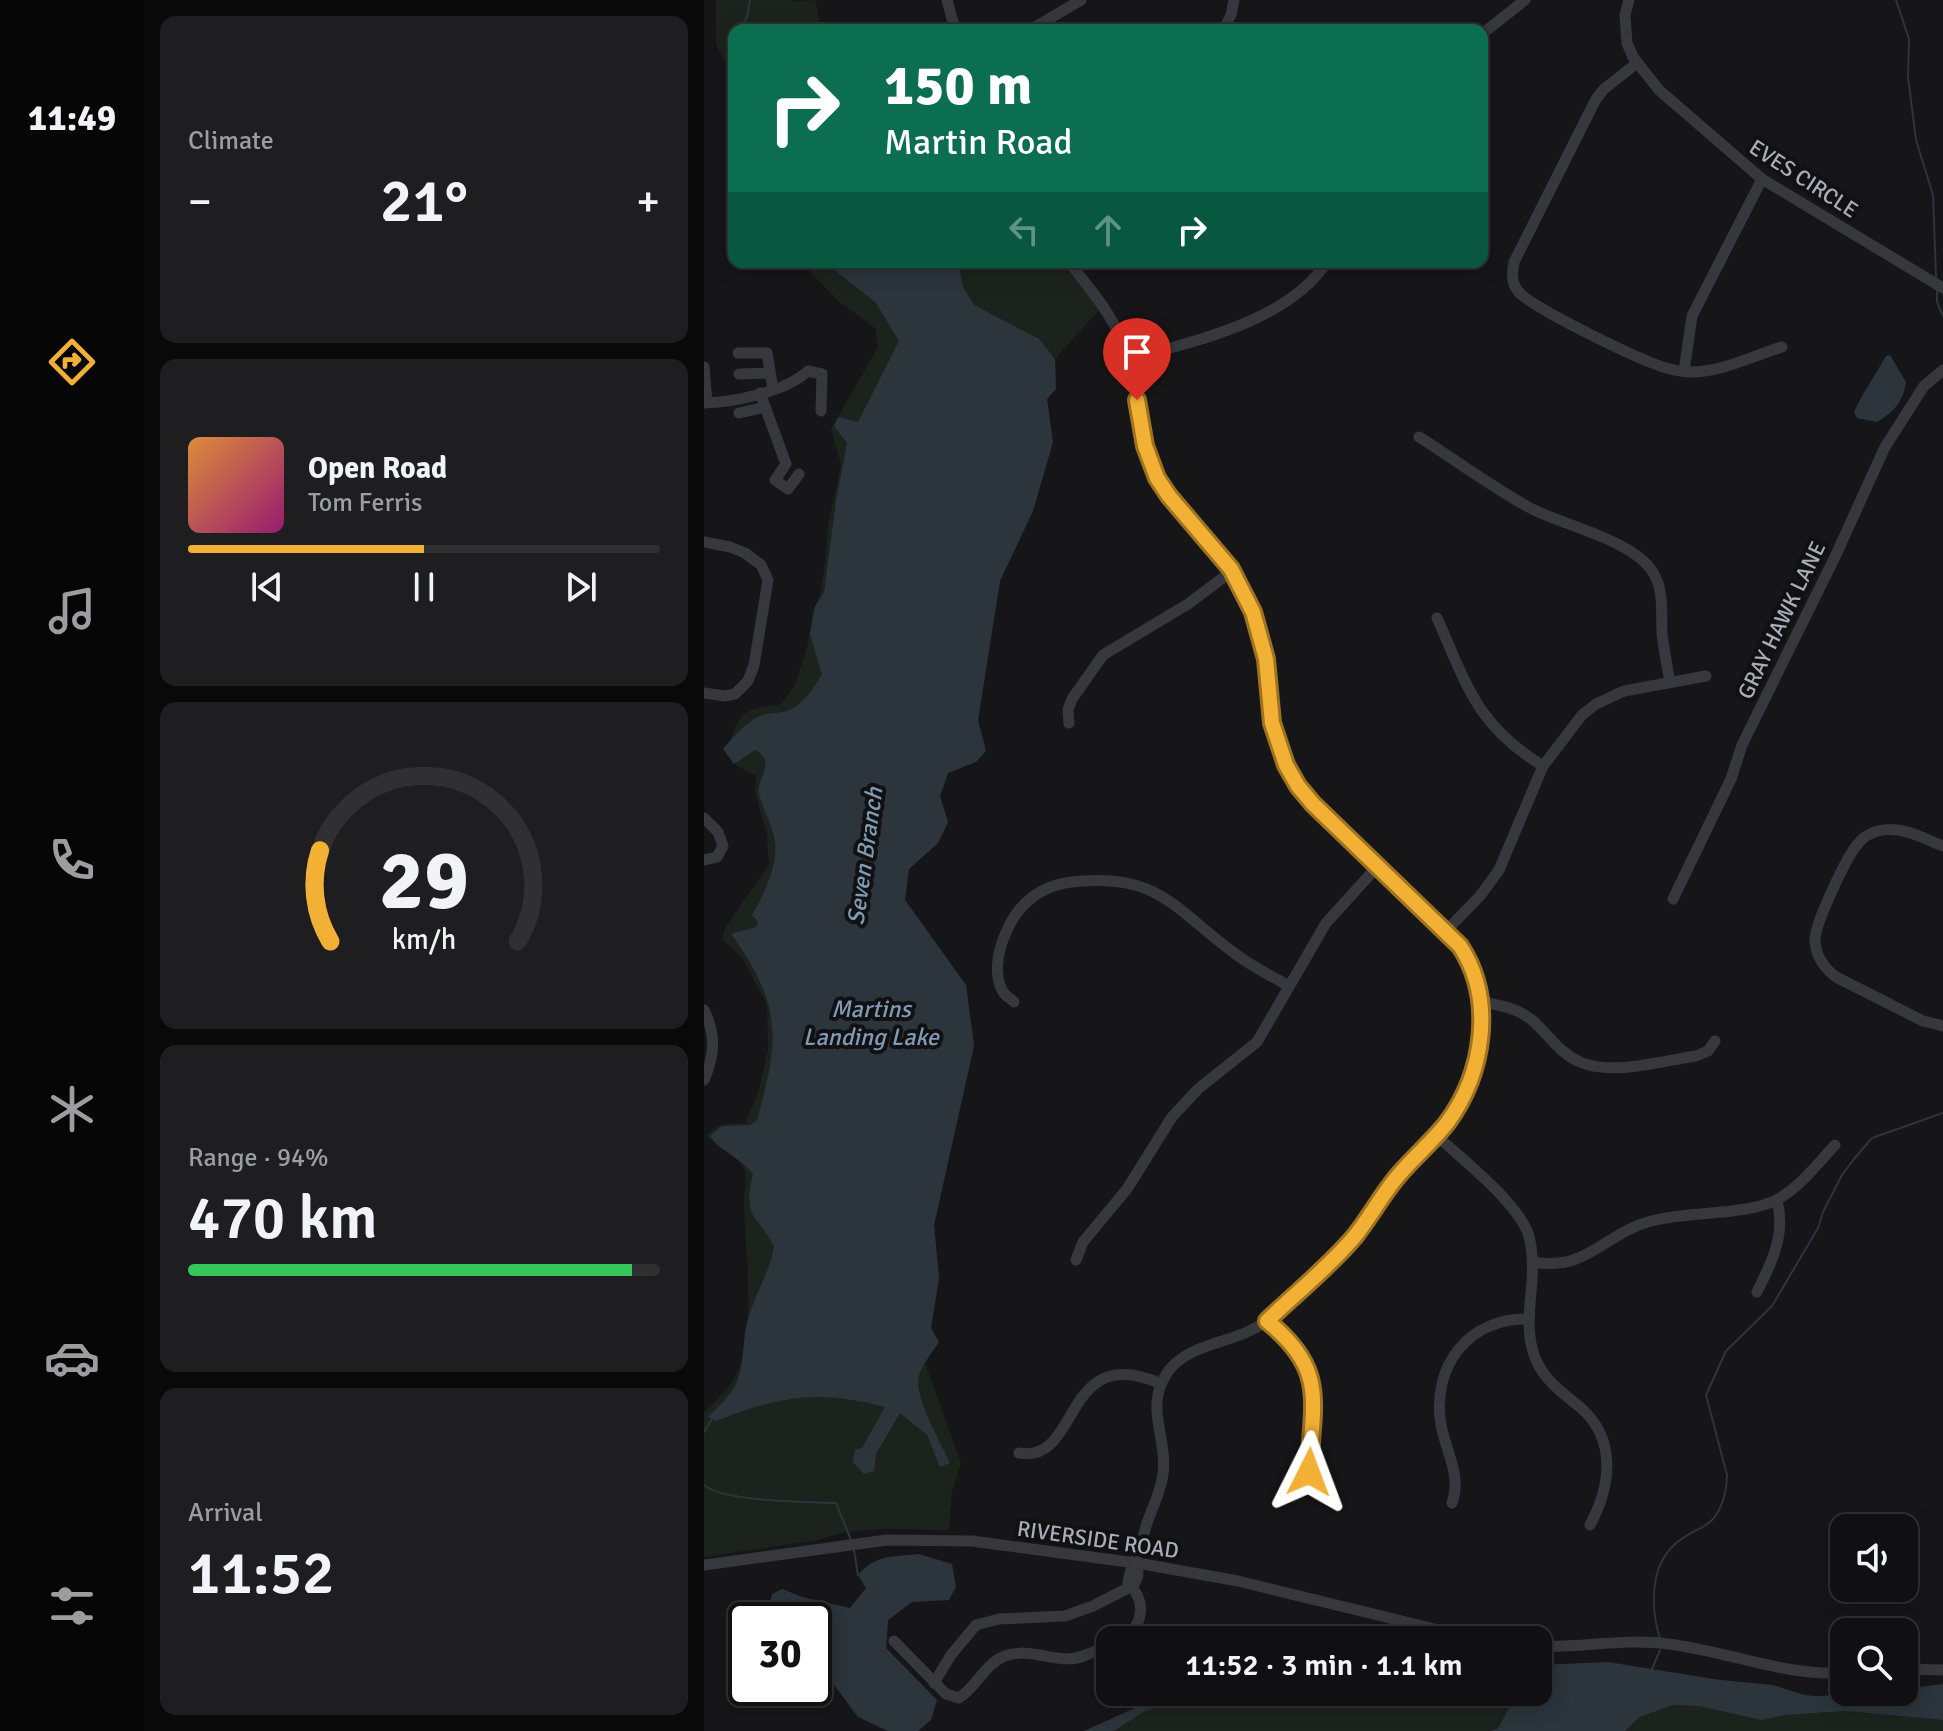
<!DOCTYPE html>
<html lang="en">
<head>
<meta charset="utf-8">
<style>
  :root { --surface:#101012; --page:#1e1e20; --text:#f1f3f6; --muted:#9c9d9f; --line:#303032; --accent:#f2b134 }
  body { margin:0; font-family:Signika,sans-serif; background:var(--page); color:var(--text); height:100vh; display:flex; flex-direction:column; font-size:30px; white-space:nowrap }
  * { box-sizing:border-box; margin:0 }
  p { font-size:26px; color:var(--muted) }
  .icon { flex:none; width:44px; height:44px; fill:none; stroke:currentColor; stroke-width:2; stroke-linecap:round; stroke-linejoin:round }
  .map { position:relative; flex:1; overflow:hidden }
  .panel { display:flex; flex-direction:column; gap:16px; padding:16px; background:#09090a; width:560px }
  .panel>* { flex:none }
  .hud { position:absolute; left:24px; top:24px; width:760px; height:244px; border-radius:16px; box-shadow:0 4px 20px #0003,0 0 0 2px var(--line); background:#0b6e4f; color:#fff; overflow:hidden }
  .buttons { position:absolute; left:1126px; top:1514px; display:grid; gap:16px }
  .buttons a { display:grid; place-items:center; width:88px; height:88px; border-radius:16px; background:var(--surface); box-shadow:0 4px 20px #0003,0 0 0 2px var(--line); font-size:40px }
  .speed { position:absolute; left:24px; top:1602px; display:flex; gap:16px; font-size:40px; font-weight:700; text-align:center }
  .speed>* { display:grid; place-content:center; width:104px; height:104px; border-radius:50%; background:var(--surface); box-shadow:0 4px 20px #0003,0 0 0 2px var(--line); line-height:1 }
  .speed .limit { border:4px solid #111; border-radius:12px; background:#fff; color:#111 }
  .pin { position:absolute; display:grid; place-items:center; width:68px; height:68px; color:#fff; margin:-82px -34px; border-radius:50% 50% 50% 0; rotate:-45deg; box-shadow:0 0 8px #0007 }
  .pin .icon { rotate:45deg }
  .me { position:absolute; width:88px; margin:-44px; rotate:3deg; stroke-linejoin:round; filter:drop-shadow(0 0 6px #0008) }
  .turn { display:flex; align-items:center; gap:28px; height:168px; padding:0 24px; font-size:36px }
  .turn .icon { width:104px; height:104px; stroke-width:2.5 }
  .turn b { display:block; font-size:56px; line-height:68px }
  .lanes { display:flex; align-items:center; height:76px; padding:0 24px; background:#0003; justify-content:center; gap:40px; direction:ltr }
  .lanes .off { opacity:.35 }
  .big { font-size:60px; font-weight:600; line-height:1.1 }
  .panel .tile { flex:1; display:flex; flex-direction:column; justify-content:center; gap:12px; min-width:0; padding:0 28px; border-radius:16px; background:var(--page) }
  .panel .dial { align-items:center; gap:0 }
  .dial svg { height:208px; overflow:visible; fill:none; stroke:var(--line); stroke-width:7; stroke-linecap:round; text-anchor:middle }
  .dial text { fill:var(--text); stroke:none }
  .song { display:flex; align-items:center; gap:24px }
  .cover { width:96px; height:96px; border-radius:12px; background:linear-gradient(135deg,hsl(30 70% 55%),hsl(320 70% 35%)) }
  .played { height:8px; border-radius:4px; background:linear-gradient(90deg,var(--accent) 50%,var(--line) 50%) }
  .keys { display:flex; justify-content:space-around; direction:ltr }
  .heat { display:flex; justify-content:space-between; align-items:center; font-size:44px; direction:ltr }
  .charge { height:12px; border-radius:6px; background:linear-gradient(90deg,#34c759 94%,var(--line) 0) }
  .trip { position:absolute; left:392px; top:1626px; width:456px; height:80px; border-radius:16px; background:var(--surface); box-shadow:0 4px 20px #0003,0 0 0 2px var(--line); font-weight:600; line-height:80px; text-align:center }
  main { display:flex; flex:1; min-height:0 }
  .menu { display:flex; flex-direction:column; width:144px; justify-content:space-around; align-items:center; background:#060607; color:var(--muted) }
  .menu .icon { width:56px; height:56px }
  .menu .current { color:var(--accent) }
  .menu b { font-size:36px; color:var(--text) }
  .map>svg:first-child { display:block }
  .green { fill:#1c231d }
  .water { fill:#2c353c }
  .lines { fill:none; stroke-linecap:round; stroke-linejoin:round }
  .stream { stroke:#2c353c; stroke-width:2 }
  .minor { stroke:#37383d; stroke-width:11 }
  .route-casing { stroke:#9d7322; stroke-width:20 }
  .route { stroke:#f2b134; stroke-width:14 }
  .labels { text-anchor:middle; stroke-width:8; stroke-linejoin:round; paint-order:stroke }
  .street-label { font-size:22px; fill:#a8adb8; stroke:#111113 }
  .water-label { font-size:24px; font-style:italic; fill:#7f9bb3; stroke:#111113 }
</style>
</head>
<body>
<main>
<nav class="menu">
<b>11:49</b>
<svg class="icon current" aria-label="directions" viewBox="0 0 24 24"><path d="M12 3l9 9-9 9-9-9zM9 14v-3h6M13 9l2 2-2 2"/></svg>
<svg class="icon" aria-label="music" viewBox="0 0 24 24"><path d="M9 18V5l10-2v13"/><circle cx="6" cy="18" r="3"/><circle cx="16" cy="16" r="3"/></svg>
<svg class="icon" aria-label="phone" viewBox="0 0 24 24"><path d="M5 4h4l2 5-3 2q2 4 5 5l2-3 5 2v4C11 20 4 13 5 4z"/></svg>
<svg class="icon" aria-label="climate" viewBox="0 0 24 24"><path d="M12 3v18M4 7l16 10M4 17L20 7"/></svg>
<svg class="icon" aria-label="car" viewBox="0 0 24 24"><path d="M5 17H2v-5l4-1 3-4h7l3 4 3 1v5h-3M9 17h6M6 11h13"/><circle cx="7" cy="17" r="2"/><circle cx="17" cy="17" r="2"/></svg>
<svg class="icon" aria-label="filters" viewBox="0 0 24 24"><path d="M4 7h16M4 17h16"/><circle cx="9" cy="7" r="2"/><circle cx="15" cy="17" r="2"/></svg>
</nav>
<section class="panel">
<div class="tile"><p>Climate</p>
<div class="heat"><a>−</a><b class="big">21°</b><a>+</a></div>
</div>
<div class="tile">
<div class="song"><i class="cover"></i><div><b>Open Road</b><p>Tom Ferris</p></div></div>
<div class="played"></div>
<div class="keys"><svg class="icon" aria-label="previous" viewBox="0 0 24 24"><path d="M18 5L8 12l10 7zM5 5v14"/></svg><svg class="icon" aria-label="pause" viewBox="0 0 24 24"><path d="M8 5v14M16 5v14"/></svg><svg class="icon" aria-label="next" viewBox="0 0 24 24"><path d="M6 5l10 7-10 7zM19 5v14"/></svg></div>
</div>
<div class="tile dial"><svg viewBox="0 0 100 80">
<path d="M14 69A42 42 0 1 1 86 69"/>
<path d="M14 69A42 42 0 0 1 10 34" stroke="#f2b134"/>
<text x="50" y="56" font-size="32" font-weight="700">29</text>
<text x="50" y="72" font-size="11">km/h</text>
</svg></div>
<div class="tile"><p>Range · 94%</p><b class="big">470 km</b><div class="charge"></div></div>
<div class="tile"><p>Arrival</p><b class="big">11:52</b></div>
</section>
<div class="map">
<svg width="1239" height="1731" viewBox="0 0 1239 1731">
  <rect width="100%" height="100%" fill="#161618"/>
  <!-- green -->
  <g class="green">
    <polygon points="12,0 88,0 89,2 111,0 118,30 30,30 30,81 12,44"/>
    <path d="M97 262H357L396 309 351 359 352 389 343 399 349 442 329 511 296 581 274 720 282 751 272 762 244 773 236 796 244 822 234 843 205 869 201 900 262 985 270 1046 230 1225 235 1278 227 1328 235 1342 221 1363 257 1463 248 1492 245 1530C203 1529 153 1525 114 1540L0 1557V1412C13 1399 27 1388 34 1370 53 1318 40 1251 40 1198 40 1185 45 1174 36 1162 27 1152 13 1149 3 1135L14 1125 41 1123 55 1090 64 1049 63 1005 38 957 18 939 22 926 65 865 63 835 51 791 52 776 33 766 23 750C35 713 37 709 76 705L91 685 103 647 109 611 116 595 122 557 124 525 137 465 127 429 174 347 171 328 134 301Z"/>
    <polygon points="493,1692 602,1692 681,1696 709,1692 749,1692 757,1696 784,1698 800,1703 805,1709 794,1728 787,1731 411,1731 441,1710 469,1703 479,1695"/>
    <polygon points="969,1705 995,1706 1057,1720 1082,1715 1142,1711 1239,1720 1239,1731 921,1731 936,1717"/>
  </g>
  <!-- water -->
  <g class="water">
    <path d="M121 262H254L259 287 270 305 335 339 351 359 352 389 343 399 349 442 329 511 296 581 274 720 282 751 272 762 244 773 236 796 244 822 234 843 205 869 201 900 262 985 270 1046 230 1225 235 1278 227 1328 235 1342C228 1353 215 1367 214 1381 214 1404 236 1442 246 1463L236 1467 223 1435 196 1413 172 1454 170 1471 160 1474 149 1462 151 1450 158 1448 181 1407C113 1389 76 1396 12 1421L4 1417C13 1407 27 1396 32 1384 41 1364 38 1342 43 1323 49 1297 67 1271 70 1246 51 1213 39 1217 49 1174 37 1158 17 1152 6 1136L18 1126 46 1125 53 1120C76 1038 78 1006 28 935L29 933 52 927 54 922 48 915C60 894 74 866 71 841 68 824 58 808 54 791 56 776 71 760 51 750L30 764 19 749C29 738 38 726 52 718 62 712 72 714 83 711 99 705 110 688 118 674L106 634 111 607 120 592 132 501 143 443 130 426 134 417 154 422 195 341 172 303Z"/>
    <path d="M1186 355 1202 382C1199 402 1190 412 1173 422L1153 418 1150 412C1158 394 1172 374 1182 356Z"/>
    <path d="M215 1554 248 1564 252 1587 245 1600 208 1602 184 1620 182 1648 233 1700 227 1720 214 1731H184L154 1717 110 1658V1620H71C64 1613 65 1603 68 1594L78 1589 98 1597 146 1608 162 1588 154 1575C172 1554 189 1557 215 1554Z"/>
    <path d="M904 1662 1016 1680 1069 1685 1100 1695 1113 1696 1200 1692V1689L1239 1684V1720L1142 1711 1082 1715 1057 1720 995 1706 969 1705 936 1717 921 1731H787L794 1728 805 1708C789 1693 767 1701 749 1692H834V1665Z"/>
    <polygon points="466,1692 493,1692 479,1695 469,1703 441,1711 410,1731 380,1731"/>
  </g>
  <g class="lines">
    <!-- stream -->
    <g class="stream">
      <polyline points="1192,0 1205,39 1204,77 1212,140 1229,195 1232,277"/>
      <polyline points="36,30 43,17 46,0"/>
      <polyline points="1233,288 1233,302 1239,316"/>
      <polyline points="0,1432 8,1419"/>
      <path d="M0 1485C18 1502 106 1502 132 1503L147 1540"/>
      <polyline points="150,1550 154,1575"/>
      <path d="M956 1639C947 1610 945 1568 970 1545 979 1536 992 1531 1002 1525 1017 1516 1023 1491 1023 1475L1002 1395 1022 1351 1068 1306 1114 1228 1119 1212 1138 1175 1150 1159 1168 1138 1239 1113"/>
      <polyline points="948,1669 956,1650"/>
    </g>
    <!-- minor -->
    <g class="minor">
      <polyline points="243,0 251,30"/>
      <polyline points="925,0 921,15 923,43 929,57 955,90 1058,179 1239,288"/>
      <polyline points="326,30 377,0"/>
      <polyline points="519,30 527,15 530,0"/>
      <polyline points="778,34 821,0"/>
      <path d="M933 63 900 89 892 99 810 262C808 273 807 282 814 291 826 307 925 354 948 363 960 368 971 371 984 372 1017 373 1048 356 1078 347"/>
      <path d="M365 262C389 293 414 321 425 359 436 396 434 436 450 472 459 492 475 508 490 524 510 547 530 570 543 598 566 645 557 697 574 745 591 793 629 824 664 858 694 887 725 917 756 946 791 999 780 1073 743 1123 728 1142 709 1158 694 1177 678 1195 667 1217 651 1236 627 1265 593 1297 563 1320 533 1345 486 1340 463 1373 440 1407 464 1438 459 1474 457 1491 448 1508 442 1526 440 1533 439 1542 436 1549 431 1562 425 1569 424 1583 443 1601 440 1625 418 1640"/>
      <polyline points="34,353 63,353 69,389"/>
      <path d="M425 359C491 341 583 322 623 262"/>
      <polyline points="0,367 3,403"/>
      <polyline points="980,371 988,316 1058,179"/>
      <polyline points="35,374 65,373"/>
      <polyline points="56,393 82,464 71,480 84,489 95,474"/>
      <path d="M0 403C31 402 81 392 104 371L118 374 117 411"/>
      <polyline points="35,413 61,407"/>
      <path d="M715 437C752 460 789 488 828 509 862 526 932 541 950 574 960 591 957 614 958 634 960 650 963 666 966 682"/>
      <polyline points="0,542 26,547 41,553 57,565 64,580 50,665 44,681 31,694 20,696 0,693"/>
      <path d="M733 618C763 685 772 725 839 766"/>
      <polyline points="365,723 364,710 368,699 399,655 484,604 528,571"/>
      <polyline points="0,818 14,832 19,846 13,857 0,860"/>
      <path d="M1239 846C1219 838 1196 825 1174 831 1166 833 1158 838 1153 845 1142 858 1110 925 1111 941 1112 956 1120 968 1132 977L1219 1021 1239 1026"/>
      <polyline points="969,899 1027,779 1038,745 1130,559 1181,447 1220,386 1239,370"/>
      <polyline points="741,932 776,896 795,870 839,766 878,715 892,704 920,691 1002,676"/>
      <path d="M310 1002C306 997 301 997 298 990 288 970 296 944 305 926 318 900 338 886 367 882 456 872 469 909 533 955 549 967 567 976 585 986"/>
      <path d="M777 1002C796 1005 814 1008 829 1021 845 1035 855 1053 876 1062 908 1076 958 1061 992 1056L1004 1051 1011 1041"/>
      <path d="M0 1010C12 1034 11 1055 0 1080"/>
      <path d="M732 1135C759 1160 811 1200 824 1233 829 1249 829 1264 828 1281 826 1307 821 1335 832 1360 841 1381 860 1394 877 1408 913 1440 907 1486 886 1525"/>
      <polyline points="372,1260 379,1242 423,1189 468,1117 494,1089 553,1042 622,923 673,867"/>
      <path d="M829 1262C883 1272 901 1233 947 1221 983 1211 1043 1216 1074 1199 1096 1187 1114 1163 1131 1145"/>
      <path d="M1053 1292C1068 1262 1082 1234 1073 1200"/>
      <path d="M563 1321C624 1370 608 1403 605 1472"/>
      <path d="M315 1453C378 1464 357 1340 457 1384"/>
      <path d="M748 1503C758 1476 742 1452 737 1425 727 1366 765 1317 825 1319"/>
      <polyline points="0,1565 183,1540 268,1541 439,1564 534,1581 776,1640"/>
      <path d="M190 1641 242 1694 255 1698C273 1687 281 1663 301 1656 322 1648 344 1659 364 1659 378 1659 393 1650 406 1645"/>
      <path d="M834 1646C877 1648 920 1638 964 1644 1023 1651 1079 1676 1140 1673"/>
      <polyline points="1200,1669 1239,1670"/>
      <path d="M230 1683 247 1655 272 1625 295 1619 361 1616 389 1606 428 1586C435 1579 436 1571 430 1563"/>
    </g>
  </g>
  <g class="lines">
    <defs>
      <path id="route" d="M433 400 441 446 453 478 465 496 527 569 549 612 562 659 568 723 582 765 594 786 609 804 756 946C791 999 780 1073 743 1123 728 1142 709 1158 693 1177 678 1195 666 1217 651 1236 625 1267 592 1293 563 1321 624 1370 608 1402 605 1472"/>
    </defs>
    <!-- route casing -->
    <use href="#route" class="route-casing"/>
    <!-- route -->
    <use href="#route" class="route"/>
  </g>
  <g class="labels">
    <!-- street labels -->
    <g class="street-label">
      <text transform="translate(1100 178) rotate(33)" y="8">EVES CIRCLE</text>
      <text transform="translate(1077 620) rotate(-64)" y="8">GRAY HAWK LANE</text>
      <text transform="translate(394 1539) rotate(8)" y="8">RIVERSIDE ROAD</text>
    </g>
    <!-- water labels -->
    <g class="water-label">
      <text transform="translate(161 856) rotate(-82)" y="8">Seven Branch</text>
      <text x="167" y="1017">Martins<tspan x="167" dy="28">Landing Lake</tspan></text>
    </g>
  </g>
</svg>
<div class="buttons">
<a><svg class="icon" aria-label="sound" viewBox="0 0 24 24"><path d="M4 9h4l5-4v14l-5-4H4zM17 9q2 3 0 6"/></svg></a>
<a><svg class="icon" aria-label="search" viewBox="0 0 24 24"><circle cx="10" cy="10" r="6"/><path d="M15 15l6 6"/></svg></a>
</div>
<div class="speed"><div class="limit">30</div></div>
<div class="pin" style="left:433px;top:400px;background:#d93025"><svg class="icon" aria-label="arrive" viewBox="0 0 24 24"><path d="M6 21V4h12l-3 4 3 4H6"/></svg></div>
<svg class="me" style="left:605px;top:1472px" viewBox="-20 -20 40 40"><path d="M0-17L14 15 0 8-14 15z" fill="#f2b134" stroke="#fff" stroke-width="4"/></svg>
<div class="trip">11:52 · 3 min · 1.1 km</div>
<div class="hud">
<div class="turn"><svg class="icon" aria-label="right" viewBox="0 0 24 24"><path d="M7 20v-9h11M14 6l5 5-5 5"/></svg><div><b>150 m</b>Martin Road</div></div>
<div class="lanes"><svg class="icon off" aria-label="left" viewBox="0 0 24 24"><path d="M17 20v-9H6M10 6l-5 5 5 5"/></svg><svg class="icon off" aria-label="ahead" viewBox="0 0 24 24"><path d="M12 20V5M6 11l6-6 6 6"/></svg><svg class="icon" aria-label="right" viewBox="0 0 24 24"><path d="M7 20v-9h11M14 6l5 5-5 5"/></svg></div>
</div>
</div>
</main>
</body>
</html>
